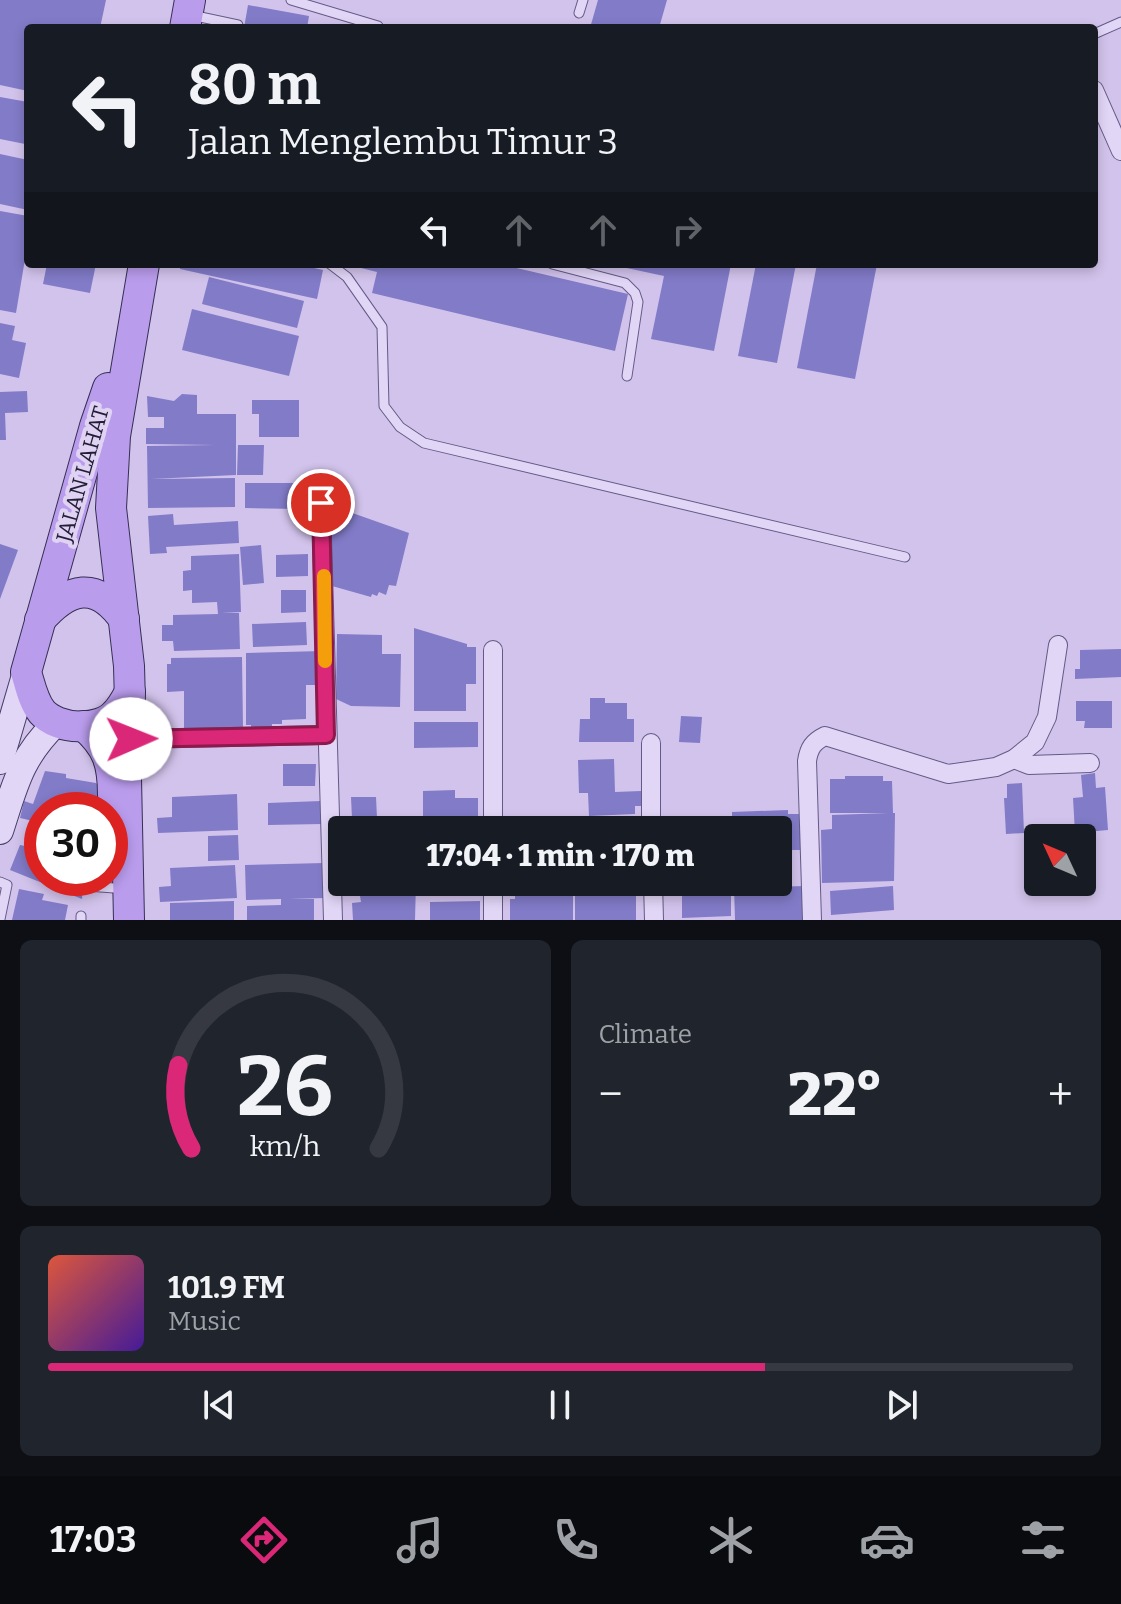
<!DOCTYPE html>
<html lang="en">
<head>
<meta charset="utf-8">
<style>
  :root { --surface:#171b24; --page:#20242c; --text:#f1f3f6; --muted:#9ea1a6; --line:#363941; --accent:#db2777 }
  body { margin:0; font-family:Bitter,serif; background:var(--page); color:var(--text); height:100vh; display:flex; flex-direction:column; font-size:30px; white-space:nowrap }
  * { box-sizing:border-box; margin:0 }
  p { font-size:26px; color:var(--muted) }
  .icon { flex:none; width:44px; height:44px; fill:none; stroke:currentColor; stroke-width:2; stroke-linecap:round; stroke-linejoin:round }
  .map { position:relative; height:920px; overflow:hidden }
  .details { display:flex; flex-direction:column; gap:20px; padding:20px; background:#0d0f14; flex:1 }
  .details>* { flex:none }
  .banner { position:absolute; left:24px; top:24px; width:1074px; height:244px; border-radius:8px; box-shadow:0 4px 12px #0003; background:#171b24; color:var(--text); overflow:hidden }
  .needle { width:52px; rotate:314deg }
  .fabs { position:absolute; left:1024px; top:824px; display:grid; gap:16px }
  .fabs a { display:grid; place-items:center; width:72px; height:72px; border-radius:8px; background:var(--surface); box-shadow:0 4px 12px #0003; font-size:40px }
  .speed { position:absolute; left:24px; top:792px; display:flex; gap:16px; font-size:40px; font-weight:700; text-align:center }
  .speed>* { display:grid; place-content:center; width:104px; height:104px; border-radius:50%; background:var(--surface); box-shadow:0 4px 12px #0003; line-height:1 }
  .speed .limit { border:12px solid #d22; background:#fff; color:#111 }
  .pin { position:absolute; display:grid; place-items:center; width:68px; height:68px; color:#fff; margin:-34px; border:4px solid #fff; border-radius:50%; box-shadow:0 2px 8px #0007 }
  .me { position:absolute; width:88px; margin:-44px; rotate:89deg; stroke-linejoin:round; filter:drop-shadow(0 0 6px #0008) }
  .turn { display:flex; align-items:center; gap:28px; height:168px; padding:0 32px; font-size:36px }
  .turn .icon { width:104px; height:104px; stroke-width:2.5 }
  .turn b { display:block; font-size:56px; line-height:68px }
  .lanes { display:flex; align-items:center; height:76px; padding:0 32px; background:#0003; justify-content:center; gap:40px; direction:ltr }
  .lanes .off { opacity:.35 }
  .big { font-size:60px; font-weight:800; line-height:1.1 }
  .details .card { flex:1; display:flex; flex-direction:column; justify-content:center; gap:12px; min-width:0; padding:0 28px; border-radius:12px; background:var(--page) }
  .details .dial { align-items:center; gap:0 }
  .dial svg { height:208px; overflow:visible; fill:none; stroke:var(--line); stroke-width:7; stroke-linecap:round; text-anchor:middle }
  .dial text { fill:var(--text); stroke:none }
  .song { display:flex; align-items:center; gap:24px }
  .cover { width:96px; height:96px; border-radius:12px; background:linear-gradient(135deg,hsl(10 70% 55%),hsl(260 70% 35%)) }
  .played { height:8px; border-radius:4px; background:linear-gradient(90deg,var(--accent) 70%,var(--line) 70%) }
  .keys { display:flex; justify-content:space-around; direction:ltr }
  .heat { display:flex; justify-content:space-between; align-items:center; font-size:44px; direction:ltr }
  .details .tiles { flex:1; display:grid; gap:20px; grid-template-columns:1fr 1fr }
  .card:last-child { grid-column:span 2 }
  .trip { position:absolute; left:328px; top:816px; width:464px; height:80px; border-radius:8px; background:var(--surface); box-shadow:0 4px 12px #0003; font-weight:800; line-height:80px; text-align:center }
  .dock { display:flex; height:128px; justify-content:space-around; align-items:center; background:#090b0e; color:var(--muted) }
  .dock .icon { width:56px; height:56px }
  .dock .on { color:var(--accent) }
  .dock b { font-size:36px; color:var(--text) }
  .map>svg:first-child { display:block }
  .building { fill:#827bc8 }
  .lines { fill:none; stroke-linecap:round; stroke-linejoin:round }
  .lane-casing { stroke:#635b85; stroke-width:11 }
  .street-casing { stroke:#635b85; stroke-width:20 }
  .secondary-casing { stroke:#453e67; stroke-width:28 }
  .primary-casing { stroke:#342f53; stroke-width:32 }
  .lane { stroke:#e2d6f7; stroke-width:9 }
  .street { stroke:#e2d6f7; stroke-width:18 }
  .secondary { stroke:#e2d6f7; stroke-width:26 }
  .primary { stroke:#ba9ced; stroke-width:30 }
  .route-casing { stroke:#8e194d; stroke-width:20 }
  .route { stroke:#db2777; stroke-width:14 }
  .slow { stroke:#f59e0b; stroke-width:14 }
  .labels { text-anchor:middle; stroke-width:8; stroke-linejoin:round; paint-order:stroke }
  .street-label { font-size:22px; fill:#221e35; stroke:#dfd2f3 }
</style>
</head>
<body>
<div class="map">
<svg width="1121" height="920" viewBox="0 0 1121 920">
  <rect width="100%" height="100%" fill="#d2c3ec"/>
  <!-- building -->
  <g class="building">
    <polygon points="0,0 106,0 100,28 28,28 28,91 0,85"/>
    <polygon points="598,0 667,0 659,28 590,28"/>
    <polygon points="248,5 309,16 307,28 244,28"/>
    <polygon points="0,97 28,102 25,144 0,139"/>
    <polygon points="0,154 28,160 28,210 0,204"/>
    <polygon points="0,211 28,216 28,241 16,313 0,310"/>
    <polygon points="47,264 96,264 90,293 43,284"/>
    <polygon points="181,264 297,264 323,270 317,299 180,269"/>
    <polygon points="362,264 500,264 628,294 615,351 372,293 377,272 361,268"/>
    <polygon points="608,264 731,264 714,351 651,339 664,276"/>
    <polygon points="756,264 796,264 777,363 738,356"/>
    <polygon points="817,264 877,264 855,379 797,368"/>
    <polygon points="209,277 304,301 297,328 202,304"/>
    <polygon points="192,309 299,336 289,376 182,350"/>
    <polygon points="0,323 15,326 12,340 26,343 19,378 0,374"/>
    <polygon points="27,391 28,412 5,413 6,440 0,440 0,392"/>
    <polygon points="182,394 197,395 197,414 236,414 236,475 151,479 235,478 235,507 148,508 147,446 215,445 146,444 146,428 164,428 164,417 148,417 147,396 174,401"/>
    <polygon points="252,400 299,400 299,437 259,437 259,414 252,414"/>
    <polygon points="238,445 264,445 263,475 237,475"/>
    <polygon points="245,483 309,483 309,498 297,498 297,509 245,508"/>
    <polygon points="327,504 409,533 396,586 389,585 386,595 379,592 377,596 372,594 371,597 332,586"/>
    <polygon points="173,514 174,525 238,521 239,543 166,547 167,553 150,554 148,516"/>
    <polygon points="0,544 18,550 0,599"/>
    <polygon points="261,545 264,583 243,585 240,547"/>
    <polygon points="239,554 241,612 222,613 239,613 240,649 174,651 173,641 162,641 162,625 173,625 173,615 218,614 217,602 192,603 192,590 183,591 183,571 191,570 191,556"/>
    <polygon points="308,554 308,576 276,577 276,555"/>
    <polygon points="281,590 306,590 306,612 281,613"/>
    <polygon points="306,622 307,645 253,647 252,624"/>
    <polygon points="414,628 467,644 467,647 476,647 476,684 466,684 466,711 414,711"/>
    <polygon points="337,634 382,635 382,654 401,654 400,707 351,706 336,699"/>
    <polygon points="1121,649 1121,677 1075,679 1075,669 1080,669 1080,650"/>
    <polygon points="323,651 324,685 306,685 306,719 282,720 282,724 272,724 272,733 251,734 251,725 246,725 246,653"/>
    <polygon points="242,657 243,729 184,730 184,691 167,692 167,664 171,664 171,658"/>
    <polygon points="590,698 605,698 605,703 627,703 627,719 634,719 634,742 579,742 580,719 590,719"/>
    <polygon points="1076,701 1112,701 1112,728 1084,728 1085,721 1076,721"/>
    <polygon points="681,716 702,717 700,743 679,742"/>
    <polygon points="414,722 478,722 478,747 414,748"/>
    <polygon points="614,759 615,792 641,791 642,806 635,806 635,814 589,816 588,793 579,793 578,760"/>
    <polygon points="283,764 316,764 315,786 283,786"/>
    <polygon points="45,771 66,774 66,778 96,783 102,790 102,810 42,810 42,823 20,818 24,801 33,804"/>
    <polygon points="1095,773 1096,788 1105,787 1108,830 1075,833 1073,798 1083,797 1081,775"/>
    <polygon points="845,776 883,776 883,781 892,781 893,813 895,813 894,881 822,883 821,830 832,829 832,815 888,813 830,813 830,779 845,779"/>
    <polygon points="1022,783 1024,833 1006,834 1004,798 1007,798 1007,784"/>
    <polygon points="455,790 455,798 478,798 478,823 456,823 456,830 417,830 417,824 450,824 423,823 423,791"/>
    <polygon points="237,794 238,830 158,833 157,818 172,817 172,797"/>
    <polygon points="351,797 376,797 377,818 352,819"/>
    <polygon points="321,801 322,824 268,825 268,803"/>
    <polygon points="788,810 788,814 803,814 803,850 778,850 778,830 732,830 732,812"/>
    <polygon points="572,819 571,830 504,830 504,820"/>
    <rect x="575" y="823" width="52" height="7"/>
    <polygon points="42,832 42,878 83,878 82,899 10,870 20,845 36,848"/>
    <polygon points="238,835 239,860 208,861 208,836"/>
    <polygon points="324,863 325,898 289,899 314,899 314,920 247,920 247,906 281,905 281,899 246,900 245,865"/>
    <polygon points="235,865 237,898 160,902 159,887 171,886 170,868"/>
    <polygon points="352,882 416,882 415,920 353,920 352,903 361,902 360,896 352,896"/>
    <polygon points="421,882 480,882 480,888 421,890"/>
    <polygon points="621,882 637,882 637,890 622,891"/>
    <polygon points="805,886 806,920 735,920 734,888"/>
    <polygon points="893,886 894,910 831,915 830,891"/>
    <polygon points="19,889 44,894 42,900 68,905 65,920 12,920"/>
    <polygon points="573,892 573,920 510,920 510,899 515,899 515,893"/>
    <polygon points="613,892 636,892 636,920 575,920 575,896 613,896"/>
    <polygon points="731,894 731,916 682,918 682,896"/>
    <polygon points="234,901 234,920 170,920 170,903"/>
    <polygon points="480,901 480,920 430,920 430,902"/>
  </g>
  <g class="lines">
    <defs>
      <g id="lane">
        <polyline points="291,0 378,26"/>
        <polyline points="579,13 583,0"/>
        <polyline points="191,15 238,25"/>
        <polyline points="1094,34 1121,22"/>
        <polyline points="330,264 347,277 382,327 384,406 400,427 424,443 905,557"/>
        <polyline points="552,264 625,283 635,293 638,302 627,376"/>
        <polyline points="0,882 7,885 0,919"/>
        <polyline points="87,886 114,888"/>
        <polyline points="81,920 81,916"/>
      </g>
      <g id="street">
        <polyline points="1094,90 1121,151"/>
        <polyline points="321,503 333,920"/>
        <polyline points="493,650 493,830"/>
        <polyline points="131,739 326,735"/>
        <polyline points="1014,759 1029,765 1090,763"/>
        <polyline points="651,830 651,743"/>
        <polyline points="493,882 493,920"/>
        <polyline points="653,882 654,920"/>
        <path d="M812 920 807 761C809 748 813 742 825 736L948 774 996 767 1014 759 1035 742 1047 717 1058 645"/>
      </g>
      <g id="secondary">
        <polyline points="0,761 26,672"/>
        <path d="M0 831C15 785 20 758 56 723"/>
      </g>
      <g id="primary">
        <polyline points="185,28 190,0"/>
        <path d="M108 388 95 426 26 672C30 685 33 701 42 712 58 730 100 732 116 713 122 707 126 699 130 692"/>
        <path d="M40 620C69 587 96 580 124 619"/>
        <path d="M84 726C108 747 113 764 113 795"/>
        <polyline points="129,920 126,778 131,739 129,666 111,508 115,436 144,264"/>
      </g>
    </defs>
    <!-- lane casing -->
    <use href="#lane" class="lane-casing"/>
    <!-- street casing -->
    <use href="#street" class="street-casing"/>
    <!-- secondary casing -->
    <use href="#secondary" class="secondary-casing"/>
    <!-- primary casing -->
    <use href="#primary" class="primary-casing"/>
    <!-- lane -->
    <use href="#lane" class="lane"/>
    <!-- street -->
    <use href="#street" class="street"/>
    <!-- secondary -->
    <use href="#secondary" class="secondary"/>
    <!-- primary -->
    <use href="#primary" class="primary"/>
  </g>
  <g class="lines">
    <defs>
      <polyline id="route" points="131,739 326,735 321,503"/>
    </defs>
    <!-- route casing -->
    <use href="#route" class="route-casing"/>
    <!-- route -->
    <use href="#route" class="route"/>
    <!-- slow -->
    <polyline class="slow" points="324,576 325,661"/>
  </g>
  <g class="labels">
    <!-- street labels -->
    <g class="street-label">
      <text transform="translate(82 474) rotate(-74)" y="8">JALAN LAHAT</text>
    </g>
  </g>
</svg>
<div class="fabs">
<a><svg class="needle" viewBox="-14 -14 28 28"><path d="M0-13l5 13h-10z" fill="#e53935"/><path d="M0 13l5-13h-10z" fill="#9ea1a6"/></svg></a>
</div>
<div class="speed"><div class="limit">30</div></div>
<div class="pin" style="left:321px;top:503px;background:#d93025"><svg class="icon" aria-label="arrive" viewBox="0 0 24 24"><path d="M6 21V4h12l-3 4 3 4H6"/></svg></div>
<svg class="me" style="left:131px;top:739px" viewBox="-20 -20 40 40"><circle r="19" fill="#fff"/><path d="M0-13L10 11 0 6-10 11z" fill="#db2777"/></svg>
<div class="trip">17:04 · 1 min · 170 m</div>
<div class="banner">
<div class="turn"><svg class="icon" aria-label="left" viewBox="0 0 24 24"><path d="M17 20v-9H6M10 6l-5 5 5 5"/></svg><div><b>80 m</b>Jalan Menglembu Timur 3</div></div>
<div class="lanes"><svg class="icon" aria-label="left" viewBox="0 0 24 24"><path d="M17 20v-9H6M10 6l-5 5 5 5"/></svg><svg class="icon off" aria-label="ahead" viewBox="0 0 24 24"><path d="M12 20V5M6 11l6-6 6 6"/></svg><svg class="icon off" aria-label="ahead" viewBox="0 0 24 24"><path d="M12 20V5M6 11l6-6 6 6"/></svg><svg class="icon off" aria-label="right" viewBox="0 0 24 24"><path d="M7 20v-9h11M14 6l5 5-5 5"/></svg></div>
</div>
</div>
<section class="details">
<div class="tiles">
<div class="card dial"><svg viewBox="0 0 100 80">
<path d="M14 69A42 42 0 1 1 86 69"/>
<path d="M14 69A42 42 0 0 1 9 37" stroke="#db2777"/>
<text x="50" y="56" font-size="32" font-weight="700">26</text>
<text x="50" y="72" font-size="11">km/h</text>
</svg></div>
<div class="card"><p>Climate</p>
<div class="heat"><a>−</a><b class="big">22°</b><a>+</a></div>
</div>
<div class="card">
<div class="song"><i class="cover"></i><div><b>101.9 FM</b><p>Music</p></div></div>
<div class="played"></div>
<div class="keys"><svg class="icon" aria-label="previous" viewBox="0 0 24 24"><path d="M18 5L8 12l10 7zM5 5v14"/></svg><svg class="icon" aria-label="pause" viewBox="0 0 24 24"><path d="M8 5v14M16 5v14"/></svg><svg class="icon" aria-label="next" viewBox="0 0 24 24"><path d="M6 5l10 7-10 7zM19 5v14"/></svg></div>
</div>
</div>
</section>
<nav class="dock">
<b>17:03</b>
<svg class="icon on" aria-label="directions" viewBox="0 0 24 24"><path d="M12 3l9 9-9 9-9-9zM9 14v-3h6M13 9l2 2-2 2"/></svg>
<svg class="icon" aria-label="music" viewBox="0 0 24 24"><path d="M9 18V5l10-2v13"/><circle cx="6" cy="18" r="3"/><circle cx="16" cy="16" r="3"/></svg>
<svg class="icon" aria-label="phone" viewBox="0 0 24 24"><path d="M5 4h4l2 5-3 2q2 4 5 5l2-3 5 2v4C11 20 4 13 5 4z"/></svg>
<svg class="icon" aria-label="climate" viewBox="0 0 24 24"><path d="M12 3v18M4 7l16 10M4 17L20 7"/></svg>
<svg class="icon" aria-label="car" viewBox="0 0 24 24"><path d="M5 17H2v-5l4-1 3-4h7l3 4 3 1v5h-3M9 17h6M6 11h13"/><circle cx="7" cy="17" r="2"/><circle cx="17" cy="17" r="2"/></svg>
<svg class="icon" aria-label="filters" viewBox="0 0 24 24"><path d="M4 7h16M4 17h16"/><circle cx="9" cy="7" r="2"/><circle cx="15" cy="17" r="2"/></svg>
</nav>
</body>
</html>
